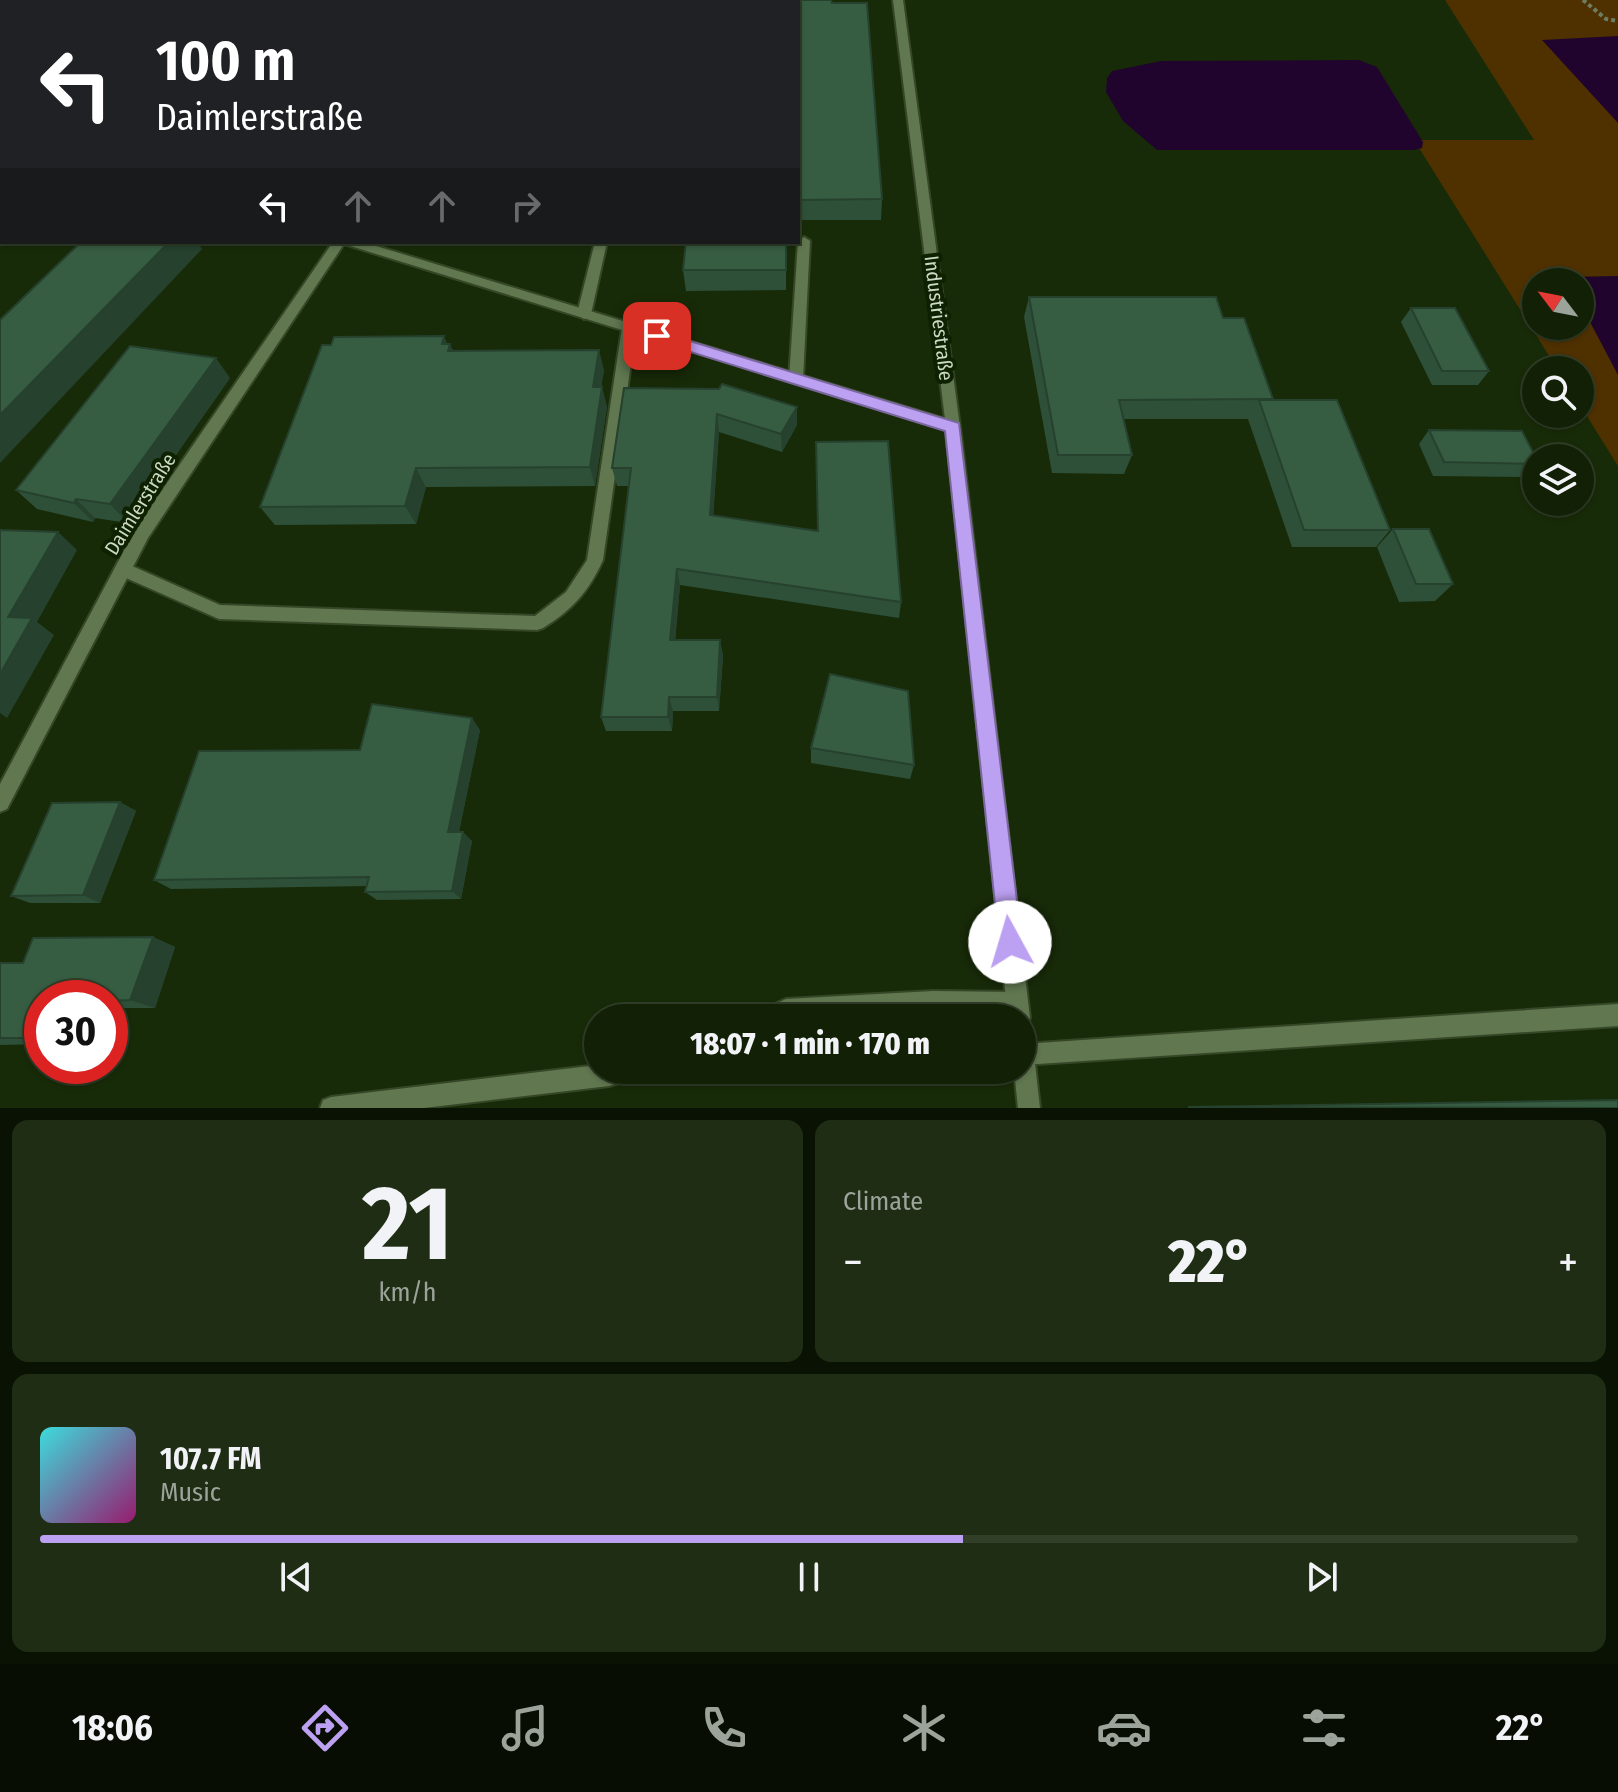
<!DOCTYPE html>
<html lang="en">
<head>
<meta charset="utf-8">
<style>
  :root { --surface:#122006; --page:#1f2d14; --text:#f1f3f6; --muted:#9ca39b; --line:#313e28; --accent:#bca0f2 }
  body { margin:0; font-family:"Fira Sans Condensed",sans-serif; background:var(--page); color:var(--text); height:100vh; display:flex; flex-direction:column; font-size:30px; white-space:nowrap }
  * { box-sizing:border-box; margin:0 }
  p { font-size:26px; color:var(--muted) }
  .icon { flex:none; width:44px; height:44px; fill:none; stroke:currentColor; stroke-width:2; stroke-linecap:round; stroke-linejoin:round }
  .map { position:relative; height:1108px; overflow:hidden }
  .side { display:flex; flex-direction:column; gap:12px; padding:12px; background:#0a1203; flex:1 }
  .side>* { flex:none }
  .hud { position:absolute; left:0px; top:0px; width:800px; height:244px; box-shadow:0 2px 6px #0004,0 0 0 2px var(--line); background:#202124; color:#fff; overflow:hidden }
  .needle { width:52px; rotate:302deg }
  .controls { position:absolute; left:1522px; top:268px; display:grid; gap:16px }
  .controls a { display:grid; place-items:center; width:72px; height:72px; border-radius:50%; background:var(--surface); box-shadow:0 2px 6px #0004,0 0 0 2px var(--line); font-size:40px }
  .speed { position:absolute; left:24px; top:980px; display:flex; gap:16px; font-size:40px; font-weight:700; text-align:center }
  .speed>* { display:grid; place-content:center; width:104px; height:104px; border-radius:50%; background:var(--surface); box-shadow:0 2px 6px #0004,0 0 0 2px var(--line); line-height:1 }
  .speed .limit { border:12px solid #d22; background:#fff; color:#111 }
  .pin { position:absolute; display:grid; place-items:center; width:68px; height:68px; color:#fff; margin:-34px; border-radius:16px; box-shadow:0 4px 12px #0006 }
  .me { position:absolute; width:88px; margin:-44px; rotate:354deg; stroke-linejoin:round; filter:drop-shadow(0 0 6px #0008) }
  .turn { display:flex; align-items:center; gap:28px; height:168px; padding:0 24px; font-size:36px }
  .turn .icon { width:104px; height:104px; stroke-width:2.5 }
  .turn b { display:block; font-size:56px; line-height:68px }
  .lanes { display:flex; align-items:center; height:76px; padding:0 24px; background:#0003; justify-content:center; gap:40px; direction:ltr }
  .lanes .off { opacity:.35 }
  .big { font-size:60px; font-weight:800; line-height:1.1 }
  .side .widget { flex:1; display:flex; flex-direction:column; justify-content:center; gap:12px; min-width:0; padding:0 28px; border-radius:16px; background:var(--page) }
  .side .dial { align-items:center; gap:0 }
  .dial b { font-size:104px; line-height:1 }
  .song { display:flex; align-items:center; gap:24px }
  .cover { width:96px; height:96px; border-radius:12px; background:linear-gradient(135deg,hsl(180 70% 55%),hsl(320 70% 35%)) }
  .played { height:8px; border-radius:4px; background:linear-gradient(90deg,var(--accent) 60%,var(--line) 60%) }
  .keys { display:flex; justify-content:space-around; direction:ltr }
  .heat { display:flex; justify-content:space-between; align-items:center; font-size:44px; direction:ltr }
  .side .tiles { flex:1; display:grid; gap:12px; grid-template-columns:1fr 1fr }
  .widget:last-child { grid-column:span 2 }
  .trip { position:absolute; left:584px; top:1004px; width:452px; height:80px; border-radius:40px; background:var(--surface); box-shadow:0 2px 6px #0004,0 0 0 2px var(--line); font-weight:800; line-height:80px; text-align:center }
  .tab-bar { display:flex; height:128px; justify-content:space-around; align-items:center; background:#070d02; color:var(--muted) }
  .tab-bar .icon { width:56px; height:56px }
  .tab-bar .selected { color:var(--accent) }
  .tab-bar b { font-size:36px; color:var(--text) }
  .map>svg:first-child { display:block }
  .green { fill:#4f3100; fill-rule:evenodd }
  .water { fill:#21042d }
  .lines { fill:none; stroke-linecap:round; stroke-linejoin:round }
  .service-casing { stroke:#354726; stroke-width:4 }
  .minor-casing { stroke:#354726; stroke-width:4 }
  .tertiary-casing { stroke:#354726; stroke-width:4 }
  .path { stroke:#6d7d61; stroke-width:4; stroke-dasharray:4 3; stroke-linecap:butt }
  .service { fill:#607750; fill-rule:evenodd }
  .minor { fill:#607750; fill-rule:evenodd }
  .tertiary { fill:#607750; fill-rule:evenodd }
  .wall { fill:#2e5039 }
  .shaded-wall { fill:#26412e }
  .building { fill:#365d42; stroke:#26412e; stroke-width:2 }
  .route { fill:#bca0f2; stroke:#7a689d; stroke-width:2 }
  .labels { text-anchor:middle; stroke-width:8; stroke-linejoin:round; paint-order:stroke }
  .street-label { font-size:20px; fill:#ccd9c4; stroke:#0e2101 }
</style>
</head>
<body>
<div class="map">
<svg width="1618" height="1108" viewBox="0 0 1618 1108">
  <rect width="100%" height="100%" fill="#182b08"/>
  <!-- green -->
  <path class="green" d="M1445 0H1618V466L1580 405V370H1558L1414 140H1534ZM1536 282H1580V326H1536Z"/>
  <!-- water -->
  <g class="water">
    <polygon points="1618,36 1618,123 1542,40"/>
    <polygon points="1359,60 1377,67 1423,142 1422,148 1414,150 1157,150 1123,121 1106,92 1107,78 1112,71 1161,61"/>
    <polygon points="1618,276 1618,375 1580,303 1580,282 1569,282 1566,277"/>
  </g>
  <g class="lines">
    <defs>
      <g id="service">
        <polygon points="804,237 810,241 803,379 796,384 789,379 798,242"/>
        <polygon points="595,242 607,242 591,314 584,319 577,314"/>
        <path d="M629 323 636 328 603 560C589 591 572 610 543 628L537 630 219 619 117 574 115 569 117 564 123 562 220 605 535 616 566 592 587 560 622 328Z"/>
        <path d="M933 991 1017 992 1024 995 1027 1002 1024 1009 1017 1012C930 1011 843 1018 755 1018L759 1011 786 999Z"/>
        <polygon points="1618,1004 1618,1026 1022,1065 1023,1044"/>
        <polygon points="598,1065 598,1070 639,1070 636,1078 609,1086 424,1108 320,1108 323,1100 331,1097"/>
      </g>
      <g id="minor">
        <polygon points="893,0 903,0 960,427 1030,1018 1026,1025 1022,1027 1022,1018 1008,1018 946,430 344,244 148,538 7,809 0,812 0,784 136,528 333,242 363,242 945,419"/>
        <polygon points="1022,1034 1030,1037 1033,1045 1040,1108 1018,1108 1014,1070 1022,1070"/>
      </g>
      <g id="tertiary">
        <polygon points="177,0 187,0 176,2"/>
        <polygon points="2,217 2,226 0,227 0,218"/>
      </g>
    </defs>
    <!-- service casing -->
    <use href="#service" class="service-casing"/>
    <!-- minor casing -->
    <use href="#minor" class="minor-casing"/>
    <!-- tertiary casing -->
    <use href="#tertiary" class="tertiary-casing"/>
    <!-- path -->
    <polyline class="path" points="1583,0 1606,19 1618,21"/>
    <!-- service -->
    <use href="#service" class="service"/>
    <!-- minor -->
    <use href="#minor" class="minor"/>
    <!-- tertiary -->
    <use href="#tertiary" class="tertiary"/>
  </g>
  <!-- wall -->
  <g class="wall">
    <polygon points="831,0 882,199 881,220 798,220 798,2"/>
    <polygon points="686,242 786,242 786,290 686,291 683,270"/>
    <polygon points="1029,297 1223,318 1273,400 1390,530 1376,547 1292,547 1248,419 1123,419 1132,455 1124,474 1052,473 1024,317"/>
    <polygon points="1411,308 1489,371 1478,385 1432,385 1401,322"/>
    <polygon points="444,336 447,344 454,351 604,370 601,387 607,407 595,486 426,487 416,524 275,525 260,507"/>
    <polygon points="230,378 128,523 95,518 93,522 37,509 16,490"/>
    <polygon points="719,389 797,407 797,425 782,452 719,432 713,516 818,531 816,442 901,602 899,618 680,585 675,640 720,640 723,656 719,711 673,711 672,731 606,731 601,717 629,486 617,486 612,468"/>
    <polygon points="1429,430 1536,458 1536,467 1526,477 1433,476 1419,444"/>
    <polygon points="1393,529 1453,584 1435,601 1399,602 1377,547"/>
    <polygon points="480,730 459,832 472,841 461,899 377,900 365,892 367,886 171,889 154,880 360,750"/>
    <polygon points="811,748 914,765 910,779 811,763"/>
    <polygon points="120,802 136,811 100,903 30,903 11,896"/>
    <polygon points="153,937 175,947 155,1008 110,1008 110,998 42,998 42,1044 0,1045 0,963 23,963"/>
  </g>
  <!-- shaded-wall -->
  <g class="shaded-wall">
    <polygon points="262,0 285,0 284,2 261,2"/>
    <polygon points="169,242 198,242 202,249 0,463 0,415"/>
    <polygon points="444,336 449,349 450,344 459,364 442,344"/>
    <polygon points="599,350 604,370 598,407 593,387"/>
    <polygon points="216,358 230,378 128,523 110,504"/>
    <polygon points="602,387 607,407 595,486 590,467"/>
    <polygon points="797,407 797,425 782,452 781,434"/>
    <polygon points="717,414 719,432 712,532 710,515"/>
    <polygon points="416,468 426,487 416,524 405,506"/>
    <polygon points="76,499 95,518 93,522 74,503"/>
    <polygon points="58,532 77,550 37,622 54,635 7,718 0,713 0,674 8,617"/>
    <polygon points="677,569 680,585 674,656 670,640"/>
    <polygon points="720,640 723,656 719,711 717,697"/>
    <polygon points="669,697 673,711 672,731 668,717"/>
    <polygon points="472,718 480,730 457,841 448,832"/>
    <polygon points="120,802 136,811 100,903 83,895"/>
    <polygon points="463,832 472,841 461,899 452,891"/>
    <polygon points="153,937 175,947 155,1008 130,1000"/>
  </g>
  <!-- building -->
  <g class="building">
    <polygon points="218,0 262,0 261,2 217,2"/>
    <polygon points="520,0 831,0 832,3 867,3 882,199 798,200 798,2 520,2"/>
    <polygon points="81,242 169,242 0,415 0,320"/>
    <polygon points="686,242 786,242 786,270 683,270"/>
    <polygon points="1029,297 1216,297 1223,318 1244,318 1273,399 1119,400 1132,455 1058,455"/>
    <polygon points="1411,308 1455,308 1489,371 1442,371"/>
    <polygon points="444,336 442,344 450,344 448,351 599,350 593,387 602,387 590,467 416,468 405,506 260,507 322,345 331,345 334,337"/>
    <polygon points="130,346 216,358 110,504 76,499 74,503 16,490"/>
    <polygon points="722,384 797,407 781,434 717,414 710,515 818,531 816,442 888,441 901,602 677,569 670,640 720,640 717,697 669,697 668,717 601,717 631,468 612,468 624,388 719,389"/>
    <polygon points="1259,400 1337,400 1390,530 1304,530"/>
    <polygon points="1429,430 1522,431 1536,458 1536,464 1444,462"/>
    <polygon points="1393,529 1429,529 1453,584 1416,584"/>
    <polygon points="0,530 58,532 8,617 32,618 0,674"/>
    <polygon points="830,674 908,691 914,765 811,748"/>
    <polygon points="372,704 472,718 448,832 463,832 452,891 365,892 369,877 154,880 199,751 360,750"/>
    <polygon points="120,802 83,895 11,896 52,803"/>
    <polygon points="153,937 130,1000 110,1001 110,998 42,998 42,1034 41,1038 0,1038 0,963 23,963 33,938"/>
    <polygon points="1618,1100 1618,1108 1188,1107"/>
  </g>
  <!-- route -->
  <polygon class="route" points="657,331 959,423 1022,942 1019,951 1010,954 1002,951 999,942 945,431 652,340 649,336"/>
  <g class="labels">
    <!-- street labels -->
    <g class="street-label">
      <text transform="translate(939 318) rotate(83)" y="7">Industriestraße</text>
      <text transform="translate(140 504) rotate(-58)" y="7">Daimlerstraße</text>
    </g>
  </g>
</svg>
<div class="controls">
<a><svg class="needle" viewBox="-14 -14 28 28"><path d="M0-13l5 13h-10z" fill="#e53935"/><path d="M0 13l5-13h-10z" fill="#9ca39b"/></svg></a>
<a><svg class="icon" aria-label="search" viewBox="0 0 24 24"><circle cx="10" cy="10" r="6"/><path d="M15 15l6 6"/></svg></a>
<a><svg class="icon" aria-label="layers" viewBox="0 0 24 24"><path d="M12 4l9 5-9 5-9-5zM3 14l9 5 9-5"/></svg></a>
</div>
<div class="speed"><div class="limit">30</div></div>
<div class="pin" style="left:657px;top:336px;background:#d93025"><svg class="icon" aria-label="arrive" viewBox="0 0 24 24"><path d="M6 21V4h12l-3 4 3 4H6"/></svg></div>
<svg class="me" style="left:1010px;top:942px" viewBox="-20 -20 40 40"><circle r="19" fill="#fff"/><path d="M0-13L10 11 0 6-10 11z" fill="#bca0f2"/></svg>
<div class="trip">18:07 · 1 min · 170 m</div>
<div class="hud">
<div class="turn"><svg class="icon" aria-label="left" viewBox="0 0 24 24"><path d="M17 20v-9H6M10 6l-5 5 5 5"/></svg><div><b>100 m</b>Daimlerstraße</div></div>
<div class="lanes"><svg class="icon" aria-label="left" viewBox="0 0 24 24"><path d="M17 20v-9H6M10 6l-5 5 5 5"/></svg><svg class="icon off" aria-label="ahead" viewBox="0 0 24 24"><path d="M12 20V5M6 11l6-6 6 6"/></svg><svg class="icon off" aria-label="ahead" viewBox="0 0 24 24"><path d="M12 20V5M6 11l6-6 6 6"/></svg><svg class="icon off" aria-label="right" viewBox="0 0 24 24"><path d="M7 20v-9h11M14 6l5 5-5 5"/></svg></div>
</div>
</div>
<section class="side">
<div class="tiles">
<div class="widget dial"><b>21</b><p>km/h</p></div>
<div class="widget"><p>Climate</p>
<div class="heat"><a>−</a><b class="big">22°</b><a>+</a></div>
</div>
<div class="widget">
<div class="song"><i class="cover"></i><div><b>107.7 FM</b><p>Music</p></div></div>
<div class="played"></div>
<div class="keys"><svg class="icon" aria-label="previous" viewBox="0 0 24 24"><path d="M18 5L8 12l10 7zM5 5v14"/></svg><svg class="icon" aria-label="pause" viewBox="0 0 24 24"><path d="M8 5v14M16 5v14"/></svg><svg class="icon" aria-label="next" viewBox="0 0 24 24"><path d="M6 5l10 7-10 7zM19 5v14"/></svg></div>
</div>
</div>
</section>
<nav class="tab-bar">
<b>18:06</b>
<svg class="icon selected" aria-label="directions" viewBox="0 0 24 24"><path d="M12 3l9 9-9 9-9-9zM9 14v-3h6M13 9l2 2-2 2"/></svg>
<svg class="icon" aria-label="music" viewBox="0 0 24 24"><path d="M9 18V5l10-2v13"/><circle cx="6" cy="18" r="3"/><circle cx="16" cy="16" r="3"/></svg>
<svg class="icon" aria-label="phone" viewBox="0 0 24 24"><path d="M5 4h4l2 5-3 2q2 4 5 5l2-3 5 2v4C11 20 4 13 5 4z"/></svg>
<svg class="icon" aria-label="climate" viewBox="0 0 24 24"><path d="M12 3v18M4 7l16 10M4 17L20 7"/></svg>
<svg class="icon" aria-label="car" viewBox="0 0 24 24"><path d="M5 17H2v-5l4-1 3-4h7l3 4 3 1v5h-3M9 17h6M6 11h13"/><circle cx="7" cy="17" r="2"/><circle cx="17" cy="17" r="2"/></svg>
<svg class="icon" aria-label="filters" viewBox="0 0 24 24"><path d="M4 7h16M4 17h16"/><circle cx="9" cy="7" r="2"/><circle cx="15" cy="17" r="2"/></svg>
<b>22°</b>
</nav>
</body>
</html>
